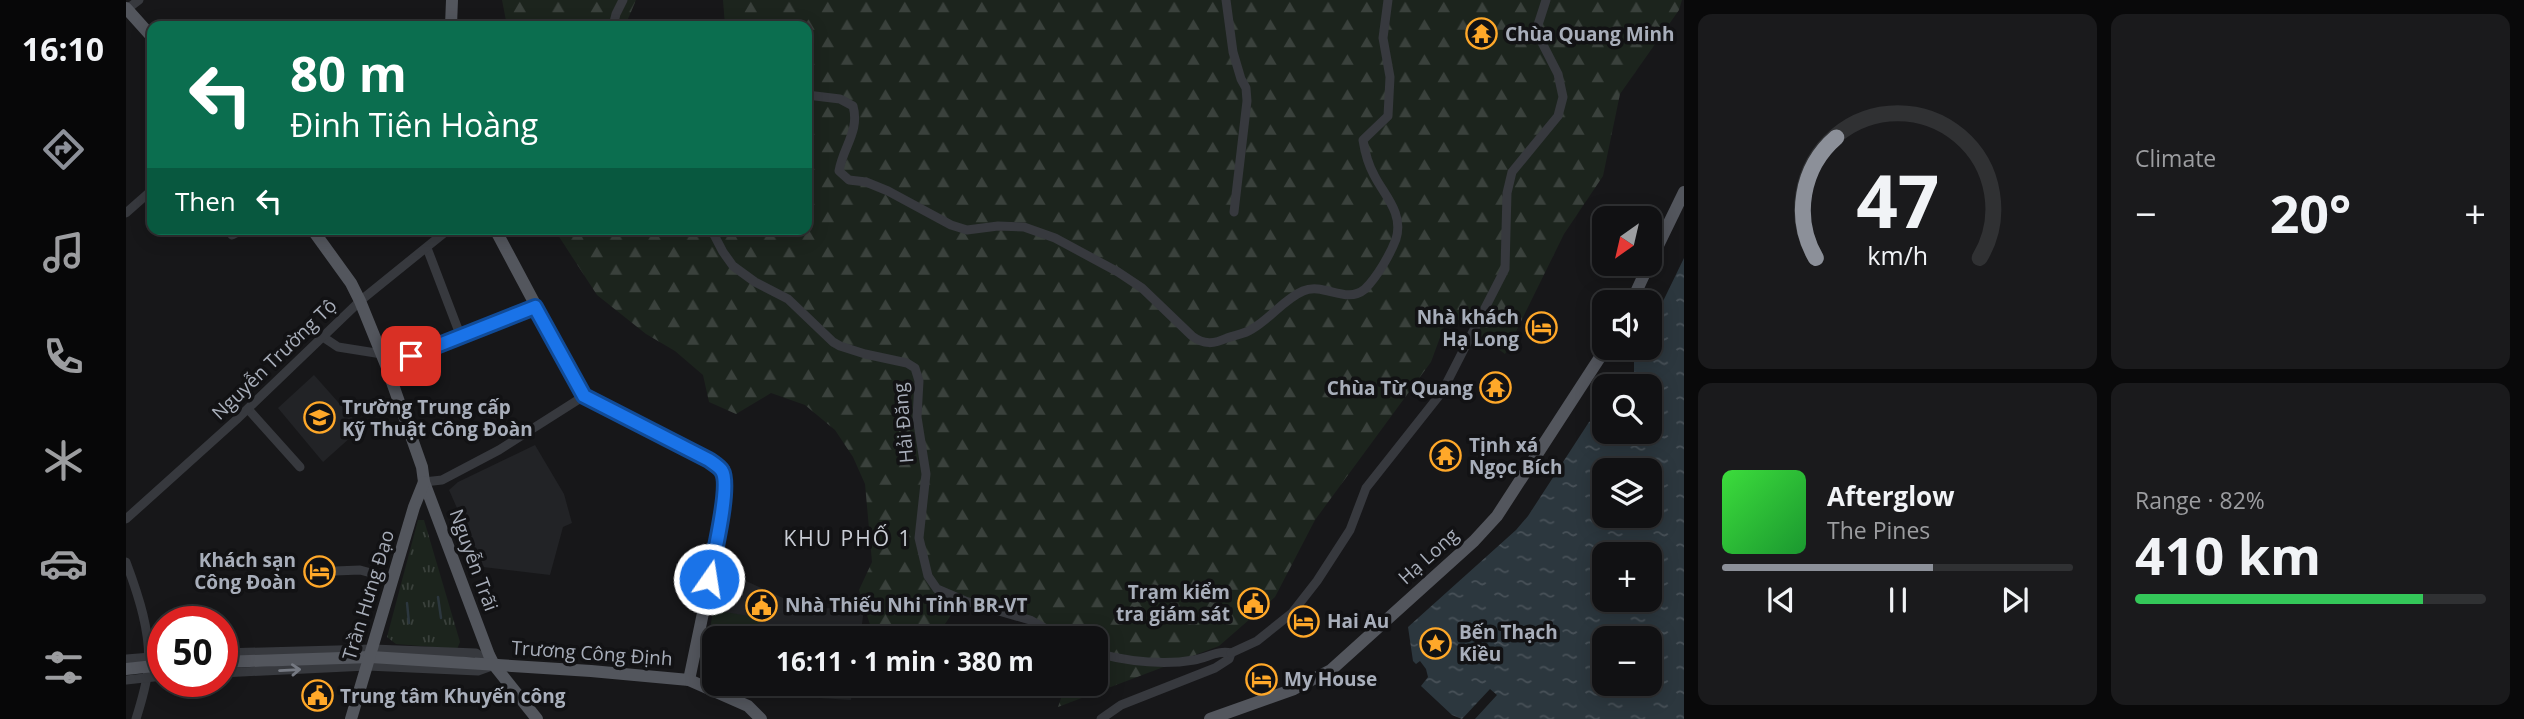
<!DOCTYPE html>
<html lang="en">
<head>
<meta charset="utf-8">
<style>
  :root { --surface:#111113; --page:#1a1a1c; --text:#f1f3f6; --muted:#9c9da0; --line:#303133; --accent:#8c9099 }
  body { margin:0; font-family:"Open Sans",sans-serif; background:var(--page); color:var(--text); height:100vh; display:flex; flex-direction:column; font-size:26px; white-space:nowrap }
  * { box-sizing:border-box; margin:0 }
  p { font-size:23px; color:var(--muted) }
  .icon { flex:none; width:38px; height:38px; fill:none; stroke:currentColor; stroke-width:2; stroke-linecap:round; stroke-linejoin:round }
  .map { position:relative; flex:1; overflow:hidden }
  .details { display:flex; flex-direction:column; gap:14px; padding:14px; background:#09090a; width:840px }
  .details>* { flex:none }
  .hud { position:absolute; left:21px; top:21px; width:665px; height:214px; border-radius:14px; box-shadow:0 4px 18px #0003,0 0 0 2px var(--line); background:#0b6e4f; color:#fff; overflow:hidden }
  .needle { width:46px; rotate:214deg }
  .tools { position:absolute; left:1466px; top:206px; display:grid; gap:14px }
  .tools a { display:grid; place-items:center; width:70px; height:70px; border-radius:14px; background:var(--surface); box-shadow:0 4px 18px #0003,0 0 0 2px var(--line); font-size:35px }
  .speed { position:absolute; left:21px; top:606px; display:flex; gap:14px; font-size:35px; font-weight:700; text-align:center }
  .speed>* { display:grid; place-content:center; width:91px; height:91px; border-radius:50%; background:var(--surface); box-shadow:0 4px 18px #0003,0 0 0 2px var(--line); line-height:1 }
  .speed .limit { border:10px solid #d22; background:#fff; color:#111 }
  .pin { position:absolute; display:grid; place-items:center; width:60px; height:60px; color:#fff; margin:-30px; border-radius:14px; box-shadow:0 4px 10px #0006 }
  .me { position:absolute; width:77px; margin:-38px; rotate:13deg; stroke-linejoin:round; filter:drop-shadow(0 0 5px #0008) }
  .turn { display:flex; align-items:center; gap:24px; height:147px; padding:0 28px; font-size:32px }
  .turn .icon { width:91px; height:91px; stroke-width:2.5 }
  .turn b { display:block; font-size:49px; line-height:60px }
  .then { display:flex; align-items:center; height:66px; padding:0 28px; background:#0003; gap:14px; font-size:26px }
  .big { font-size:52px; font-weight:700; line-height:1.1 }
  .details .tile { flex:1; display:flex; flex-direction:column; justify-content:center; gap:10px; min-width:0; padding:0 24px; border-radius:14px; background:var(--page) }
  .details .dial { align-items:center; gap:0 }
  .dial svg { height:182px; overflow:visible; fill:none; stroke:var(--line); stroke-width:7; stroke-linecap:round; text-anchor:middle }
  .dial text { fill:var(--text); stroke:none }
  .song { display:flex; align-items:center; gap:21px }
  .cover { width:84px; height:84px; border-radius:10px; background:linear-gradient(135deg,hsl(120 70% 55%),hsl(130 70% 35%)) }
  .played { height:7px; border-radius:4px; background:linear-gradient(90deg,var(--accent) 60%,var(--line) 60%) }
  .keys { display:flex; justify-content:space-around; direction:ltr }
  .heat { display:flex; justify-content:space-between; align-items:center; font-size:38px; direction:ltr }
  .charge { height:10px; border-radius:5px; background:linear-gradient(90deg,#34c759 82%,var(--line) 0) }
  .details .tiles { flex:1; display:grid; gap:14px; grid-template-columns:repeat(2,1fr) }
  .trip { position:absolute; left:576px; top:626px; width:406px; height:70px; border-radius:14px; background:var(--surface); box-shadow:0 4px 18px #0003,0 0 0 2px var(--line); font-weight:700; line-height:70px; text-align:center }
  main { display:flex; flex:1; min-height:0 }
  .tabs { display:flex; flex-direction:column; width:126px; justify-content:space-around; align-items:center; background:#070708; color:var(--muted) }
  .tabs .icon { width:49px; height:49px }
  .tabs .selected { color:var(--accent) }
  .tabs b { font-size:32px; color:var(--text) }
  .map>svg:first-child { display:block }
  .built { fill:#222326 }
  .grass { fill:url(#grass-tufts) }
  .forest { fill:url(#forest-firs) }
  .pitch { fill:#1c241d }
  .water { fill:url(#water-ripples); fill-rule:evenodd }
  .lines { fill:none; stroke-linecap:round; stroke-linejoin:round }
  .stream { stroke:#2c373e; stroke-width:2.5 }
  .minor { stroke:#37393e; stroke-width:9 }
  .major { stroke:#53565d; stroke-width:12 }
  .oneway { stroke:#757982 }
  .route-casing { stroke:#114b97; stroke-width:18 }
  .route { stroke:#1a73e8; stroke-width:12 }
  .labels { text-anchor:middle; stroke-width:7; stroke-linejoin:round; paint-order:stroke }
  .poi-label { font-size:19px; font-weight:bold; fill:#a8aeba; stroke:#121214; text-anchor:start }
  .street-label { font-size:19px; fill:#a8aeba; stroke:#121214 }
  .neighbourhood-label { font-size:21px; letter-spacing:2px; fill:#c9cdd5; stroke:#121214 }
</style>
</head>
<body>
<main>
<nav class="tabs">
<b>16:10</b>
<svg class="icon selected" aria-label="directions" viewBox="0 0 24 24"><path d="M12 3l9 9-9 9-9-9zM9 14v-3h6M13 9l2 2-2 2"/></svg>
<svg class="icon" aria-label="music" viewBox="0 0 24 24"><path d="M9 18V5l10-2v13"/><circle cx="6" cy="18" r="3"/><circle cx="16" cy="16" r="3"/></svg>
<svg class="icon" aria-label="phone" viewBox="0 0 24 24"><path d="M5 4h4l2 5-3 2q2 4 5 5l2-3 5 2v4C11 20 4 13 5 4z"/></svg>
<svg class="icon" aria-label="climate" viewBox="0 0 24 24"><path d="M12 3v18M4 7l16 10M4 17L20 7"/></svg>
<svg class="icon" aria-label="car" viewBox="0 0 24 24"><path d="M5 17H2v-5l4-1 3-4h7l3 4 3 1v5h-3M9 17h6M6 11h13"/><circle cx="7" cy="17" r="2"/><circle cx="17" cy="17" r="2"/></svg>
<svg class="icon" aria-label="filters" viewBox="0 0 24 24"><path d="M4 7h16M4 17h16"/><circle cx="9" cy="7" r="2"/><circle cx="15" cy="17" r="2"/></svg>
</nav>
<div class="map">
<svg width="1558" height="719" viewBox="0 0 1558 719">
  <defs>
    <pattern id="grass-tufts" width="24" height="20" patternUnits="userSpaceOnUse" patternTransform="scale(1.75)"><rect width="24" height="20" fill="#1c241d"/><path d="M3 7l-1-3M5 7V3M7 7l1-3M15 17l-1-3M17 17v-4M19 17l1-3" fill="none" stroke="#3a413c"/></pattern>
    <pattern id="forest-firs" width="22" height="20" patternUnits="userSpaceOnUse" patternTransform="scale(1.75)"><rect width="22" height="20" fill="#1c241d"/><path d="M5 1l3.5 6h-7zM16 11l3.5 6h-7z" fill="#3a413c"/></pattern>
    <pattern id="water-ripples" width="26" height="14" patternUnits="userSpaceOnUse" patternTransform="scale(1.75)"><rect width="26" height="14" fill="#2c373e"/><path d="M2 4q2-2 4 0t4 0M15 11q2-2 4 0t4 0" fill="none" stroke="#485158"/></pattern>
  </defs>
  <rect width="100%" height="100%" fill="#171719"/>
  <!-- built -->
  <g class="built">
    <polygon points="188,375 235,428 197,462 152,408"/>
    <polygon points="409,445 438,494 446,523 437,527 424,575 357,567 323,490 332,482"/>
    <polygon points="596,570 657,598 695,608 738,609 734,639 588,639 588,674 577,670"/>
    <polygon points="618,684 727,684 725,700 646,695"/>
  </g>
  <!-- grass -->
  <polygon class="grass" points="292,520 298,520 334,642 331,649 270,644 261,637"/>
  <!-- forest -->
  <g class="forest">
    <polygon points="376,0 510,0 499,26 381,26"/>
    <polygon points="597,0 1556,0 1553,10 1494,94 1477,176 1438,234 1379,354 1323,313 1305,362 1189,520 1149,597 1093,646 932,707 940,684 970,684 970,639 918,639 906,617 866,603 837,597 809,639 755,639 746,631 733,590 746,562 739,484 727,457 709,430 679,405 645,393 610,414 583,402 577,375 549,351 520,334 471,295 428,229 681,229 681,26 599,26"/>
  </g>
  <!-- pitch -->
  <polygon class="pitch" points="587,610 634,618 631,639 605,639 583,635"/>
  <!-- water -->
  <path class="water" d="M1558 258V719H1349L1371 695 1364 689 1336 719 1326 715 1295 686 1302 677 1300 669 1294 661 1290 664 1287 661 1282 627 1390 530 1402 516 1463 422 1479 413V432H1524V387H1514L1508 379V362L1515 348H1524V328ZM1479 471H1524V516H1479ZM1479 555H1524V600H1479ZM1479 639H1524V684H1479Z"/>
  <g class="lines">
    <!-- stream -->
    <g class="stream">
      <polyline points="312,597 315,618"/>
      <polyline points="281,603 283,623"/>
    </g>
    <!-- minor -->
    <g class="minor">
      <polyline points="1100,0 1107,52 1115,79 1120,88 1121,101 1108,212"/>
      <polyline points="0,10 13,0"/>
      <polyline points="487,26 490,14 497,0"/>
      <path d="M681 95 714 99 727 106C734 131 717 147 713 171L723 180 740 182 762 191 825 225 841 230 872 226 898 227 929 238 992 272 1016 288 1066 336C1078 345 1088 344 1101 338 1109 335 1119 334 1126 329 1144 319 1158 299 1177 291 1198 282 1220 305 1239 289 1251 277 1264 255 1270 239 1278 213 1258 195 1248 175 1242 164 1239 153 1237 140L1262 116 1264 77 1257 38 1262 0"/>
      <polyline points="0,213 26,190"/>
      <polyline points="585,229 597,252 607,266 629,282 662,299 707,342 714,346 739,354 781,363 789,368 793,381 791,417 800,474 793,538 802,576 811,589 839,601 904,620 938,639"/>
      <polyline points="106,235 118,229"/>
      <polyline points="301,248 335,337"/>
      <polyline points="197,337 212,347 256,354"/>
      <polyline points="260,365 409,307"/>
      <polyline points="122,409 174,467"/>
      <polyline points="298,482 316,480 373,450 458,396"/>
      <polyline points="0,519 110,420 234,301 323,229"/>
      <path d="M0 562C12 594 26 635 22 670 20 687 15 703 10 719"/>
      <polyline points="209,571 234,570 267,579"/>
      <polyline points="96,653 247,649 350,653 366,664"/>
      <path d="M970 653C1001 661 1035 666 1068 660 1081 658 1092 650 1105 653L1103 659 1089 668 995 705 975 719"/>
      <polyline points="1105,653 1131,641 1166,613 1191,581 1224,530 1240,488 1316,392 1379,269 1381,193 1386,172 1432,116 1437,97 1432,74 1410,31 1420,0"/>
      <polyline points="0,659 37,656"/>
      <polyline points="96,673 241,666 352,671 363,667"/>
      <polyline points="0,680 37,676"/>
    </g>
    <!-- major -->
    <g class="major">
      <polyline points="0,8 26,37"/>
      <polyline points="325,26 326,0"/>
      <polyline points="186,229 225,283 234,301 260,365 296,467 298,482 363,655 368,665 411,719"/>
      <polyline points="369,229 458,396 583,460 596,471 600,483 592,541 563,680"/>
      <polyline points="1524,262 1558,192"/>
      <polyline points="1505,303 1523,264"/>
      <polyline points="96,662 245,657 465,671 563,680 622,706 635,719"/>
      <polyline points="0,669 37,665"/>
      <polyline points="225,719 288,507 298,482"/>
      <polyline points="1084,719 1168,689 1205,670 1348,541 1371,516 1480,348"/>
    </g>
  </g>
  <!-- one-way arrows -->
  <defs><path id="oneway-shaft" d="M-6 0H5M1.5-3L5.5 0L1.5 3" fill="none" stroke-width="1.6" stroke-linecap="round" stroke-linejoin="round" transform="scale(1.75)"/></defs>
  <use class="oneway" href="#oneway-shaft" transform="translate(164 670) rotate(-3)"/>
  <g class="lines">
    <defs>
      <path id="route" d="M285 356 409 307 458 396 583 460C587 463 594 467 596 471 605 485 587 560 583 579"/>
    </defs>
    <!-- route casing -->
    <use href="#route" class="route-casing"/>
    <!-- route -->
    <use href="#route" class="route"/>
  </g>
  <!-- icons -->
  <defs>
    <symbol id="temple-ring" viewBox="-11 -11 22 22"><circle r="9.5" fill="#121214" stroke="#ffa829" stroke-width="1.5"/><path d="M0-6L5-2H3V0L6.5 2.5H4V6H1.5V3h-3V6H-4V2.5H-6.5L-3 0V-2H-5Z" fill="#ffa829"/></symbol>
    <symbol id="hotel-ring" viewBox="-11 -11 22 22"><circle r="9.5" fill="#121214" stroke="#ffa829" stroke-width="1.5"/><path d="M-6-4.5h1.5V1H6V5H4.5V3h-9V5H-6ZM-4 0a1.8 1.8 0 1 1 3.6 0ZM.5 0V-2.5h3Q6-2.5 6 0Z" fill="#ffa829"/></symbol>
    <symbol id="university-ring" viewBox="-11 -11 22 22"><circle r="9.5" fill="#121214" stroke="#ffa829" stroke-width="1.5"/><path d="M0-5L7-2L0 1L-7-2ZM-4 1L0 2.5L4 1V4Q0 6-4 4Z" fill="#ffa829"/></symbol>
    <symbol id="civic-ring" viewBox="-11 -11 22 22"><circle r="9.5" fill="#121214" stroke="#ffa829" stroke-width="1.5"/><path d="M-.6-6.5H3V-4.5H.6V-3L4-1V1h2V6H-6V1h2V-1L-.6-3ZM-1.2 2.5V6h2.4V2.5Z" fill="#ffa829"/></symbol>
    <symbol id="sight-ring" viewBox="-11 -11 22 22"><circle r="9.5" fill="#121214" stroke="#ffa829" stroke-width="1.5"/><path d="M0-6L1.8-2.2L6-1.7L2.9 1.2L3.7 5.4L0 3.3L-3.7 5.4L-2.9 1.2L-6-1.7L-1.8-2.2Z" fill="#ffa829"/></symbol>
  </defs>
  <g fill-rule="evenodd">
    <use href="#temple-ring" x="1338" y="16" width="35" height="35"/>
    <use href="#hotel-ring" x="1398" y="310" width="35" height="35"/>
    <use href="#temple-ring" x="1352" y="370" width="35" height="35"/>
    <use href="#university-ring" x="176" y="400" width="35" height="35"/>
    <use href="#temple-ring" x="1302" y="438" width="35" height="35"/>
    <use href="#hotel-ring" x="176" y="554" width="35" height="35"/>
    <use href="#civic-ring" x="1110" y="586" width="35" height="35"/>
    <use href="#civic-ring" x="618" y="588" width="35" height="35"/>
    <use href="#hotel-ring" x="1160" y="604" width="35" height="35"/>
    <use href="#sight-ring" x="1292" y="626" width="35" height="35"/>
    <use href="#hotel-ring" x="1118" y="662" width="35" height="35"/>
    <use href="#civic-ring" x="174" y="678" width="35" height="35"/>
  </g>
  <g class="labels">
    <!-- poi labels -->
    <g class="poi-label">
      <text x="1379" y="41">Chùa Quang Minh</text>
      <text x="1393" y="324" text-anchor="end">Nhà khách<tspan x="1393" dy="22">Hạ Long</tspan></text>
      <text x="1347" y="395" text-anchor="end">Chùa Từ Quang</text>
      <text x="216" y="414">Trường Trung cấp<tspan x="216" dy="22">Kỹ Thuật Công Đoàn</tspan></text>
      <text x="1343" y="452">Tịnh xá<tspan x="1343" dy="22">Ngọc Bích</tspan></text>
      <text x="170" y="567" text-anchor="end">Khách sạn<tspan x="170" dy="22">Công Đoàn</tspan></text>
      <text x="1104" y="599" text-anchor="end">Trạm kiểm<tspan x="1104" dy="22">tra giám sát</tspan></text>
      <text x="659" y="612">Nhà Thiếu Nhi Tỉnh BR-VT</text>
      <text x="1201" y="628">Hai Au</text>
      <text x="1333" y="639">Bến Thạch<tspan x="1333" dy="22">Kiều</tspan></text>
      <text x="1158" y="686">My House</text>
      <text x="214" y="703">Trung tâm Khuyến công</text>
    </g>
    <!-- street labels -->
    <g class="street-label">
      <text transform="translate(148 359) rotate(-44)" y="7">Nguyễn Trường Tộ</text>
      <text transform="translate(777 423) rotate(-95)" y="7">Hải Đăng</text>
      <text transform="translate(1302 556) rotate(-42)" y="7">Hạ Long</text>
      <text transform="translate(348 560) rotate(70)" y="7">Nguyễn Trãi</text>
      <text transform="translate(242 595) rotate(-73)" y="7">Trần Hưng Đạo</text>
      <text transform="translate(466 653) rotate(4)" y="7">Trương Công Định</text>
    </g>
    <!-- neighbourhood labels -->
    <g class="neighbourhood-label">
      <text x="722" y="546">KHU PHỐ 1</text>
    </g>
  </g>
</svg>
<div class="tools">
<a><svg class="needle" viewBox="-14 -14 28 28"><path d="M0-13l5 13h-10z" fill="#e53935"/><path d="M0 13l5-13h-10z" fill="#9c9da0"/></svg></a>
<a><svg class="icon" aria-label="sound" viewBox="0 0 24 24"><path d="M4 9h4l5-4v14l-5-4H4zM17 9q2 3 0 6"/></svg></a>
<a><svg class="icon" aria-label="search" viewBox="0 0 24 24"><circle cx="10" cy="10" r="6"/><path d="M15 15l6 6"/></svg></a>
<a><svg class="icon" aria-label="layers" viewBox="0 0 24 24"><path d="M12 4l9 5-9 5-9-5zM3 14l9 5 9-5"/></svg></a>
<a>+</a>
<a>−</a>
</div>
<div class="speed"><div class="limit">50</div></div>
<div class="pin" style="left:285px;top:356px;background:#d93025"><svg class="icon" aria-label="arrive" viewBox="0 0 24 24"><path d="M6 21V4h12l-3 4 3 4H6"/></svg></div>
<svg class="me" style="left:583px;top:579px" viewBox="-20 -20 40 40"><circle r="17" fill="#1a73e8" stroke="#fff" stroke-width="3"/><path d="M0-11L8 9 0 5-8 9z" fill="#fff"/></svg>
<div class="trip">16:11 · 1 min · 380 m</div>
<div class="hud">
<div class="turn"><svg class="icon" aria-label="left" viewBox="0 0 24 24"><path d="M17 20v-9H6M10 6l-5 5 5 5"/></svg><div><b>80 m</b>Đinh Tiên Hoàng</div></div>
<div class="then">Then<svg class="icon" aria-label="left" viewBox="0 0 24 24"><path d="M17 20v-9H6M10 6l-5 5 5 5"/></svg></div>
</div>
</div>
<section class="details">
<div class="tiles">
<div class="tile dial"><svg viewBox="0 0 100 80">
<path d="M14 69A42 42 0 1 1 86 69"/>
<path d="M14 69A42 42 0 0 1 23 16" stroke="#8c9099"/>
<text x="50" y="56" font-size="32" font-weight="700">47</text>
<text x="50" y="72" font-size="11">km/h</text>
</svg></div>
<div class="tile"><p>Climate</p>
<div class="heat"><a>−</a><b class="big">20°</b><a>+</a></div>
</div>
<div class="tile">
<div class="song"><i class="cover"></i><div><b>Afterglow</b><p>The Pines</p></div></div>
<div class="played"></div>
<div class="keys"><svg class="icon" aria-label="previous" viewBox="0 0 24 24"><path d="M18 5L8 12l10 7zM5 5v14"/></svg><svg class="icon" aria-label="pause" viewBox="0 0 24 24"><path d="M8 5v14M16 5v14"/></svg><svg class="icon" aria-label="next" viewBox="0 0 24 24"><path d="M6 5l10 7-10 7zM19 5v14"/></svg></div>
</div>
<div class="tile"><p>Range · 82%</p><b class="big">410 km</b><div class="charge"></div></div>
</div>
</section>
</main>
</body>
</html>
